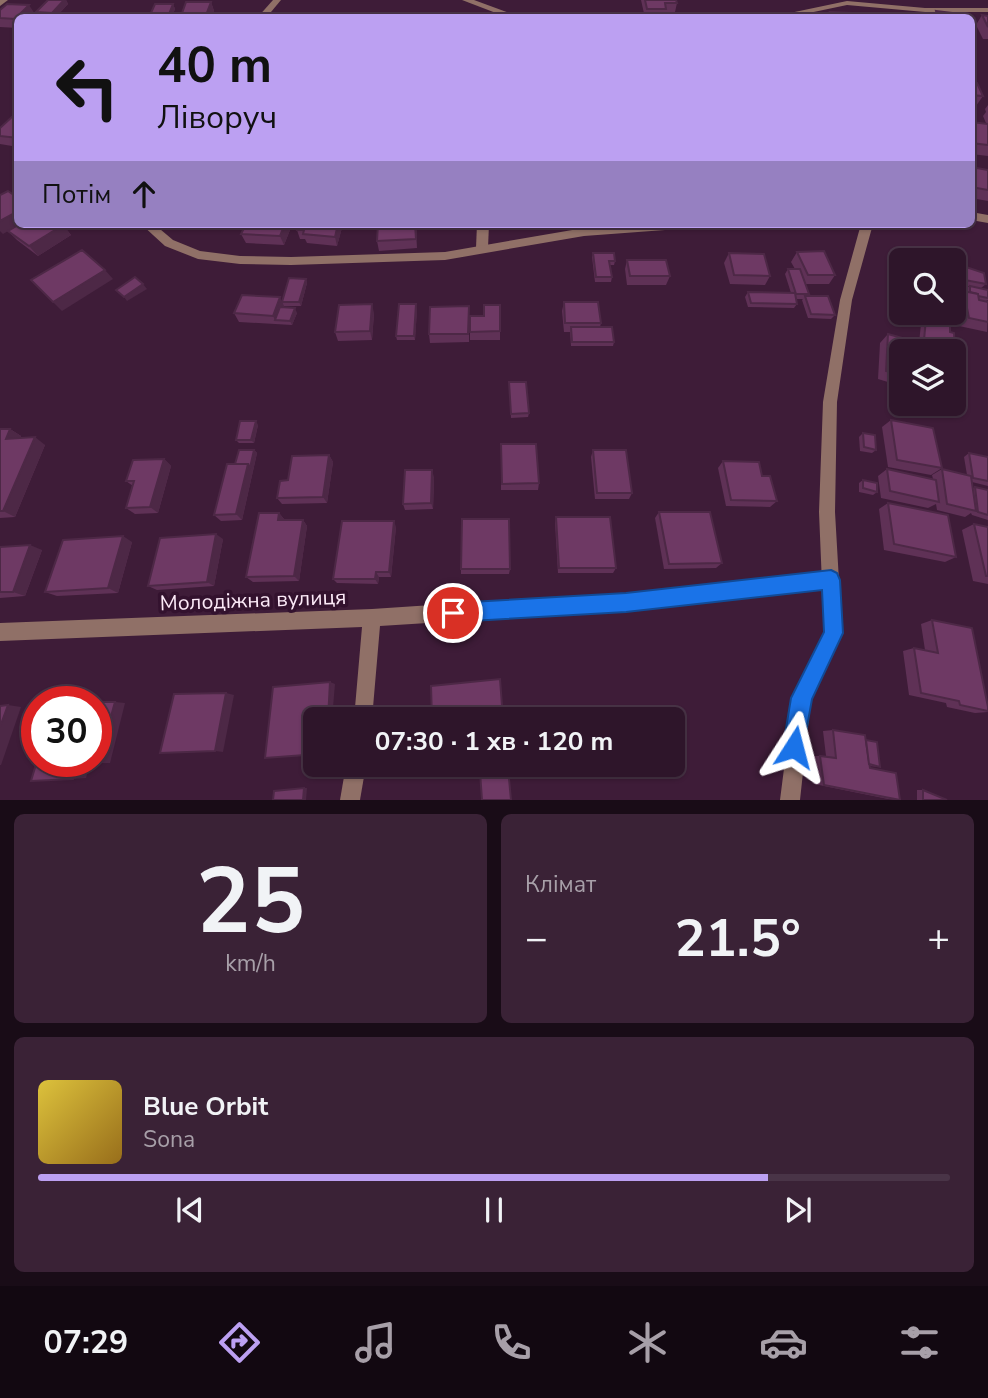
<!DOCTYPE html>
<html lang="uk">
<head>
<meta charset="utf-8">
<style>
  :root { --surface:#2e152a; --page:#3a2236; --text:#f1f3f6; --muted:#a79fa8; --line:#493447; --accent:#bca0f2 }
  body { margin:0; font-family:"Nunito Sans",sans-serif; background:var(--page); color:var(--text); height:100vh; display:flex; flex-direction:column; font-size:26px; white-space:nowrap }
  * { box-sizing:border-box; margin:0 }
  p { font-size:23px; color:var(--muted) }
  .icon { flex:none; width:38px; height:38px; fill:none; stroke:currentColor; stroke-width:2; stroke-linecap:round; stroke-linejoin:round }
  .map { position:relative; height:800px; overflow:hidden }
  .sheet { display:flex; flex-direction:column; gap:14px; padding:14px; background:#190c17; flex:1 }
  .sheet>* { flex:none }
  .banner { position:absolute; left:14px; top:14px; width:961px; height:214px; border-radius:10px; box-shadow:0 2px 5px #0004,0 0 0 2px var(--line); background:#bca0f2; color:#111; overflow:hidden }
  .tools { position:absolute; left:889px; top:248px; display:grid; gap:14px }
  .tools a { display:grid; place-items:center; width:77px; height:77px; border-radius:10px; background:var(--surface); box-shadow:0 2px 5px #0004,0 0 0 2px var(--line); font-size:35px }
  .speed { position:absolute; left:21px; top:686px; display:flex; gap:14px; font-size:35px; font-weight:700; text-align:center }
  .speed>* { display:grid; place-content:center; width:91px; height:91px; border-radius:50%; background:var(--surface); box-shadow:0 2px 5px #0004,0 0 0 2px var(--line); line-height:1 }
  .speed .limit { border:10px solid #d22; background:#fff; color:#111 }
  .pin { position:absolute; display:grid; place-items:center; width:60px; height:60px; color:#fff; margin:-30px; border:4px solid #fff; border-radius:50%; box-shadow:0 2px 7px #0007 }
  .me { position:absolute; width:77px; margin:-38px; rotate:9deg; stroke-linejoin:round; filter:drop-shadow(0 0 5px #0008) }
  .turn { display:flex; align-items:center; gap:24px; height:147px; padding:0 28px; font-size:32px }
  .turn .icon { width:91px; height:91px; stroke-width:2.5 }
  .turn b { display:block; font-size:49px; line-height:60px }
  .then { display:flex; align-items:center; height:66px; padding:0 28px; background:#0003; gap:14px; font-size:26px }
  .big { font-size:52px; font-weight:700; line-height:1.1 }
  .sheet .widget { flex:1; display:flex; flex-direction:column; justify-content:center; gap:10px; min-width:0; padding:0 24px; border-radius:10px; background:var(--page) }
  .sheet .dial { align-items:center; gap:0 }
  .dial b { font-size:91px; line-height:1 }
  .song { display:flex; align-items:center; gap:21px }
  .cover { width:84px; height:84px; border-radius:10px; background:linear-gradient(135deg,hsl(50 70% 55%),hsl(40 70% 35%)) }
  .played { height:7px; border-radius:4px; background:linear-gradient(90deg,var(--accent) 80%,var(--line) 80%) }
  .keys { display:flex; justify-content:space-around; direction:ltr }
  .heat { display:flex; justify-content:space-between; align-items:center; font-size:38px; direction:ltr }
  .sheet .tiles { flex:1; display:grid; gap:14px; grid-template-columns:1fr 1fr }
  .widget:last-child { grid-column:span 2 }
  .trip { position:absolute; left:303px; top:707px; width:382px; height:70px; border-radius:10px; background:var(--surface); box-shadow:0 2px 5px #0004,0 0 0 2px var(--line); font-weight:700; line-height:70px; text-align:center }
  .tab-bar { display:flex; height:112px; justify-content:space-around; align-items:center; background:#120811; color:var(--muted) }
  .tab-bar .icon { width:49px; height:49px }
  .tab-bar .selected { color:var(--accent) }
  .tab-bar b { font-size:32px; color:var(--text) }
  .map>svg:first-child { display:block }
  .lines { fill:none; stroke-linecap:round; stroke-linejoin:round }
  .lane { fill:#907067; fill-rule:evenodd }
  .street { fill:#907067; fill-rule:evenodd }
  .wall { fill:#5f3156 }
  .shaded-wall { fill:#4d2846 }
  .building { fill:#6e3964; stroke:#4d2846; stroke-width:2 }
  .route { fill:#1a73e8; stroke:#114b97; stroke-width:2 }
  .labels { text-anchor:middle; stroke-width:7; stroke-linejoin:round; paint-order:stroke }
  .near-street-label { font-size:21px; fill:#fceaf8; stroke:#33122e }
</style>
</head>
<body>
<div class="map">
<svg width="988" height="800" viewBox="0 0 988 800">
  <rect width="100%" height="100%" fill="#3e1c38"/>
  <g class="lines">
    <!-- lane -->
    <g class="lane">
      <polygon points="477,224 489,224 488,248 482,252 476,248"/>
      <polygon points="831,572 837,574 839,580 837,586 831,588 626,612 507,618 501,615 498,609 501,603 507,600 626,594"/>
    </g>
    <!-- street -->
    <g class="street">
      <polygon points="0,0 8,0 0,6"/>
      <polygon points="273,0 281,0 266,18 257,18"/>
      <polygon points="462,0 474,0 523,18 509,18"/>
      <polygon points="847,1 925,8 988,8 988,12 925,12 847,5 785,18 766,18"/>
      <polygon points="971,212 988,215 988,223 971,220"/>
      <polygon points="141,224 154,224 173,240 200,251 240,256 291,257 445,252 584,228 639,224 698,224 692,228 584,236 445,260 291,265 240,264 198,259 165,246"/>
      <polygon points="861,224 873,224 852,300 837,402 835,512 842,633 811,699 800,800 780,800 793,698 824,632 819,512 823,402 840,300"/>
      <polygon points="507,600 513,603 516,609 513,615 507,618 380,626 372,719 354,719 362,627 0,641 0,623 372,609"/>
      <polygon points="346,765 366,765 360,800 340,800"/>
    </g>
  </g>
  <!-- wall -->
  <g class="wall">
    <polygon points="48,0 66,0 68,4 55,18 39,17 36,12"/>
    <polygon points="641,0 676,0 677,3 675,12 666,12 665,18 645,18"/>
    <polygon points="211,2 214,11 212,18 181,18 181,16"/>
    <polygon points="173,4 175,9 172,17 151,18 150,15"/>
    <polygon points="0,10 35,14 32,18 18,18 18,28 0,27"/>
    <polygon points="982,15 988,16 988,39 983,39 976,25"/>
    <polygon points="971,82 983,96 976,106 971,105"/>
    <polygon points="988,105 988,123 986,123 983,116 986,112 985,109"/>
    <polygon points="18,115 18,147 0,144 0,128"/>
    <polygon points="971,122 988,124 988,156 971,154"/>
    <polygon points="971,167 988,170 988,201 971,198"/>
    <polygon points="246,224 343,224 337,246 307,243 305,239 300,239 297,230 294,230 292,225 284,245 246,243 241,234"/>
    <polygon points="417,224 417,248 379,251 377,241"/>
    <polygon points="63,225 71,235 38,256 17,240 8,231"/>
    <polygon points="925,251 943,261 921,260 921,256"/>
    <polygon points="797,252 835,275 829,284 805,284 809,294 808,296 835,315 831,319 808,318 802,300 803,299 796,299 797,304 794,308 748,307 745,297 748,292 791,293 785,274 788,269 795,269 791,262"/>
    <polygon points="593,253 615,261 614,265 610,265 612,277 611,282 595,282 592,257"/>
    <polygon points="729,253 770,276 765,285 730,284 724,263"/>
    <polygon points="627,260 670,276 666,285 627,285 625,269"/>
    <polygon points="954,263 986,284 981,288 988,290 988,300 986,301 988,302 987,332 959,326 958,317 940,313 954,313 954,294 958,290 965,291 969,286 961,285 961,286 956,291 954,290"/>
    <polygon points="306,279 307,283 301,306 284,306 283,308 297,313 292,325 239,322 234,313 282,302"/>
    <polygon points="564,302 601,323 600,327 614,342 613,346 571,346 570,332 564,332 562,311"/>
    <polygon points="500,305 500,340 470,340 470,332 484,316"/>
    <polygon points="469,306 469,342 430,343 429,334"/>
    <polygon points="417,309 415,340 397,340 396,336"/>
    <polygon points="374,313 372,340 338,341 335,332"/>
    <polygon points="922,313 940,313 940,315 935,319 922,316"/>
    <polygon points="926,319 950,325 950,332 954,333 955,348 952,350 956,351 958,372 954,376 954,352 936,352 938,349 934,348 934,352 901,352 901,386 878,379 880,343 888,334 919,343 921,324"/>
    <polygon points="509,382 529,413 528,417 511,418"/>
    <polygon points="891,420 942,468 931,475 888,467 882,427"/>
    <polygon points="258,425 254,443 239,443 236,440"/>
    <polygon points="0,429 10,429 21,436 20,438 45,445 15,517 0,518"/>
    <polygon points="863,433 876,450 872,453 860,451 859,437"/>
    <polygon points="501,444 539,483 538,490 501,490"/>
    <polygon points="254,450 257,453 242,520 221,521 214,515 235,464"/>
    <polygon points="593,450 632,493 629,499 595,499 591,457"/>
    <polygon points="969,453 988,457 988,486 972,482 973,488 975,487 988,490 988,520 972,515 971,513 965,517 937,510 936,504 928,508 881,498 878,476 887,469 933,479 932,475 942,469 967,475 964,457"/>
    <polygon points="329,455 333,462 327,503 282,504 277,498 288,480"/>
    <polygon points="164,459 171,466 158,513 135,514 126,508 133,486 126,481"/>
    <polygon points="723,461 762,476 777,501 770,507 726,506 718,468"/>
    <polygon points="434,477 433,509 405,510 403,504"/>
    <polygon points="863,480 877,492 873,495 859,492 859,483"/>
    <polygon points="888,503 956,557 945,562 884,550 879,509"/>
    <polygon points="659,512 722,563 716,568 664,569 655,518"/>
    <polygon points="279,513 284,519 284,520 303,520 307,526 299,581 253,582 246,577"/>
    <polygon points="556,517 616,568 613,573 558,573 555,523"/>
    <polygon points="974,524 988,527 988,584 973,581 962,530"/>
    <polygon points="396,527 391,577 379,577 378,584 337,583 333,579"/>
    <polygon points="223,539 214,586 157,590 148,586"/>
    <polygon points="132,542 118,593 57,596 45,592"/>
    <polygon points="0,547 42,550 25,596 0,598"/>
    <polygon points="461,569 510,569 509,574 461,574"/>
    <polygon points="932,620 988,712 975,713 947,707 946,703 909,695 903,651 914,648 925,650 921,624"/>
    <polygon points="833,730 866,740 880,767 869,766 870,768 900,800 888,799 814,784 811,756 826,756 823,731"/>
    <polygon points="917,790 923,790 947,800 917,800"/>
  </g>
  <!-- shaded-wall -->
  <g class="shaded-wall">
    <polygon points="64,0 66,0 68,4 55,18 52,13"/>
    <polygon points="211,2 214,11 212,18 207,18 206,15"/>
    <polygon points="173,4 175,9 171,18 170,18 169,14"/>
    <polygon points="29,5 35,14 32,18 18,18 18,23 15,19"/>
    <polygon points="18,211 18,224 20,224 3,234 0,231 0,221"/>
    <polygon points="285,224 292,224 292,225 284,245 280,236"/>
    <polygon points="338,224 343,224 337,246 335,237"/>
    <polygon points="415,224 417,224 417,248 416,239"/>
    <polygon points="63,225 71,235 38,256 29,246"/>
    <polygon points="105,270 113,279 62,311 53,302"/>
    <polygon points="306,279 307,283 301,306 299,302"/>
    <polygon points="143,284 147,289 127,301 124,297"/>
    <polygon points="280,297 284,306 279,320 275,320 273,316"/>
    <polygon points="372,304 374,313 372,340 370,331"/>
    <polygon points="416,304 417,309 415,340 414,336"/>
    <polygon points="295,308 297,313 292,325 290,321"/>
    <polygon points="256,421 258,425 254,443 251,440"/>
    <polygon points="10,429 21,436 16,446 6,439"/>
    <polygon points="35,437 45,445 15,517 3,511"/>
    <polygon points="254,450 257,453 253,471 250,468"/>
    <polygon points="329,455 333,462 327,503 323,497"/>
    <polygon points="164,459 171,466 158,513 150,507"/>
    <polygon points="248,464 253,471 242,520 236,514"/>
    <polygon points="432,470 434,477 433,509 431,503"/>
    <polygon points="279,513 284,519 283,526 278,520"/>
    <polygon points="303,520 307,526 299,581 294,576"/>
    <polygon points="394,521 396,527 391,577 389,572"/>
    <polygon points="216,534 223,539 214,586 207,582"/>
    <polygon points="123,536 132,542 118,593 108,588"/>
    <polygon points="30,545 42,550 25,596 13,592"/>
    <polygon points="376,572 379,577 378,584 375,579"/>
    <polygon points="330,682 335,684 332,719 328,719"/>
    <polygon points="226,693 234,695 223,752 215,751"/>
    <polygon points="115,702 125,703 110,763 98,763"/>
    <polygon points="8,705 21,707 1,765 0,765 0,727"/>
    <polygon points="306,741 311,742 310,755 305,755"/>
    <polygon points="77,764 90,764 86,778 73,779"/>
    <polygon points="304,788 307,788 306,800 303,800"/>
  </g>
  <!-- building -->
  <g class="building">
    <polygon points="48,0 64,0 52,13 36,12"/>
    <polygon points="645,0 676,0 677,3 665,3 666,9 647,9"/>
    <polygon points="186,2 211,2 206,15 181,16"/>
    <polygon points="7,4 29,5 15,19 0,18 0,10"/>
    <polygon points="155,4 173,4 169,14 150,15"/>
    <polygon points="936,11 960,14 962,18 938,18"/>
    <polygon points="830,12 853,13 857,18 833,18"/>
    <polygon points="982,15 988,16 988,27"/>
    <polygon points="971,82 977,83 983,96 971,95"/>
    <polygon points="14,115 18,115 18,138 0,136 0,128"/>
    <polygon points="971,122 988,124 988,145 971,143"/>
    <polygon points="971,167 988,170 988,190 971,187"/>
    <polygon points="8,191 18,198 18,211 0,221 0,195"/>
    <polygon points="20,224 62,224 63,225 29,246 8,231"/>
    <polygon points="246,224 285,224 280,236 241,234"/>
    <polygon points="298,224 338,224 335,237 303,234 304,230 297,230"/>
    <polygon points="378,224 415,224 416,239 377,241"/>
    <polygon points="82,250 105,270 53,302 31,280"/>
    <polygon points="824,251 835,275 808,275 797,252"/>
    <polygon points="925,251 942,255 943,261 930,261 930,256 925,255"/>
    <polygon points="593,253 614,253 615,261 609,261 612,277 596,277"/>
    <polygon points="729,253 764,254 770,276 734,275"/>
    <polygon points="627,260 666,260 670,276 630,276"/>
    <polygon points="954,263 984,273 986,284 954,278"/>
    <polygon points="788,269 800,269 809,294 796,294"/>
    <polygon points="135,277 143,284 124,297 116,290"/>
    <polygon points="289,278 306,279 299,302 282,302"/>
    <polygon points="954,280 960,282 961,286 954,285"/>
    <polygon points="970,286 988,290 988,298 978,296 978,294 970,292"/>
    <polygon points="958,290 978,294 979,300 988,302 988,322 969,318 967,308 954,305 954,294 959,295"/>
    <polygon points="748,292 795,293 797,304 751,303"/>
    <polygon points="242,295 280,297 273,316 234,313"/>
    <polygon points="805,296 828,296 835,315 811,314"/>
    <polygon points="564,302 598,302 601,323 565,323"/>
    <polygon points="372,304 370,331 335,332 339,305"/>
    <polygon points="399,304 416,304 414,336 396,336"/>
    <polygon points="484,305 500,305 500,331 470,332 470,316 484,316"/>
    <polygon points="469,306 468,334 429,334 430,307"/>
    <polygon points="280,307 295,308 290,321 275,320"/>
    <polygon points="926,319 950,325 950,332 954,333 955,348 924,340"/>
    <polygon points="571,327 612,327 614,342 572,342"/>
    <polygon points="888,334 934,347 934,352 901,352 901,375 886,371"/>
    <polygon points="940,347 956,351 958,372 954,371 954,352 941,352"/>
    <polygon points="509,382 526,382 529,413 511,414"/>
    <polygon points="891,420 933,428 942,468 897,460"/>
    <polygon points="240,421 256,421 251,440 236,440"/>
    <polygon points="0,429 10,429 6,439 35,437 3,511 0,511"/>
    <polygon points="863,433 875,435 876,450 864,447"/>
    <polygon points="501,444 536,444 539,483 502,484"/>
    <polygon points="239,450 254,450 250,468 248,464 235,464"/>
    <polygon points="593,450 626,450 632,493 597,493"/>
    <polygon points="969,453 988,457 988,481 973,478"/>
    <polygon points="329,455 323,497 277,498 280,481 288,480 292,456"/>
    <polygon points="164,459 150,507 126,508 134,481 126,481 133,460"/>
    <polygon points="723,461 759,462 762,476 770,476 777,501 731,500"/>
    <polygon points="227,464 248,464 236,514 214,515"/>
    <polygon points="887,469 936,480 939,502 890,491"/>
    <polygon points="942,469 971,476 976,511 947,504"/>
    <polygon points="405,470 432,470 431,503 403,504"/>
    <polygon points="863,480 877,483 877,492 863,488"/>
    <polygon points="975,487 988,490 988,515 978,512"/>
    <polygon points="888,503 948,515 956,557 894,544"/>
    <polygon points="659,512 710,512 722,563 669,564"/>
    <polygon points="259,513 279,513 278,520 303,520 294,576 246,577"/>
    <polygon points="556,517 610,517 616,568 559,568"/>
    <polygon points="462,519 509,519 510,569 461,569"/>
    <polygon points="342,521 394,521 389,572 376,572 375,579 333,579"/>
    <polygon points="974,524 988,527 988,576 986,576"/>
    <polygon points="216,534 207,582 148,586 160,538"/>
    <polygon points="123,536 108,588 45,592 63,540"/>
    <polygon points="30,545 13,592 0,592 0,547"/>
    <polygon points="932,620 972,628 988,707 988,711 960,705 959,701 921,693 914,648 938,653"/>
    <polygon points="500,679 503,719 432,719 431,686"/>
    <polygon points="330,682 328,719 315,719 315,740 306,741 305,755 265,758 273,687"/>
    <polygon points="226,693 215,751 160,753 174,694"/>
    <polygon points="96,702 115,702 98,763 77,764 73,779 31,781 37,761 96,761"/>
    <polygon points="8,705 0,727 0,706"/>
    <polygon points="833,730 865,735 870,768 896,773 900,800 824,785 820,756 836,758"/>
    <polygon points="866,740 877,742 880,767 869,764"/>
    <polygon points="508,768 511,800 482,800 480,772"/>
    <polygon points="304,788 303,800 273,800 274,791"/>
    <polygon points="923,790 947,800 923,800"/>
  </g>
  <!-- route -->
  <polygon class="route" points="831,570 837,573 840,580 843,633 812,699 802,755 794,758 786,755 783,747 791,698 824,632 822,590 626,612 453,622 446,620 443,613 446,606 453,603 626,593"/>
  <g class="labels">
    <!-- near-street labels -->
    <g class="near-street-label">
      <text transform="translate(253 600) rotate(-2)" y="7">Молодіжна вулиця</text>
    </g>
  </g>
</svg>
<div class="tools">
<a><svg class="icon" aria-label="search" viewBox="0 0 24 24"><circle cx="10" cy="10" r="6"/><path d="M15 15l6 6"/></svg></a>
<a><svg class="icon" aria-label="layers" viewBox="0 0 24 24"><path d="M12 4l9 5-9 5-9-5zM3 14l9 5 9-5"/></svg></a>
</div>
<div class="speed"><div class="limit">30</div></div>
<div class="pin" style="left:453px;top:613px;background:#d93025"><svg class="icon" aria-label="arrive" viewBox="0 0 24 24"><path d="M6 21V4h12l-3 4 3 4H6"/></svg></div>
<svg class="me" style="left:794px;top:747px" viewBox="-20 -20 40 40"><path d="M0-17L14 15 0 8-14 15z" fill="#1a73e8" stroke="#fff" stroke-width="4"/></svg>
<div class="trip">07:30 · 1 хв · 120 m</div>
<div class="banner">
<div class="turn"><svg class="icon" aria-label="left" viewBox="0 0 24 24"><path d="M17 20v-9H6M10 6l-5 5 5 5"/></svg><div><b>40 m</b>Ліворуч</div></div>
<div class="then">Потім<svg class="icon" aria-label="ahead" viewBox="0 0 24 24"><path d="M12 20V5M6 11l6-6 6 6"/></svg></div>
</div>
</div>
<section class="sheet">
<div class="tiles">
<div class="widget dial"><b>25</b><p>km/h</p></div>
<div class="widget"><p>Клімат</p>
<div class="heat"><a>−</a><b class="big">21.5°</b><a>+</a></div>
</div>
<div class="widget">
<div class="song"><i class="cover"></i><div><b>Blue Orbit</b><p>Sona</p></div></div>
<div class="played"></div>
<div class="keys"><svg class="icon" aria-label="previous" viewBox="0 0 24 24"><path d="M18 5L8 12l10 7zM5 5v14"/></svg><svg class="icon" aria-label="pause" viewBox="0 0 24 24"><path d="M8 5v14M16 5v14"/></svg><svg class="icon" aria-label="next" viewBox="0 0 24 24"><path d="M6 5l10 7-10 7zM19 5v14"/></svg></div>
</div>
</div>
</section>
<nav class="tab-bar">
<b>07:29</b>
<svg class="icon selected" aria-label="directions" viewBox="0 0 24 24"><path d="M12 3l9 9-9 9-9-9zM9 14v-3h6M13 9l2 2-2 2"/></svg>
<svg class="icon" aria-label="music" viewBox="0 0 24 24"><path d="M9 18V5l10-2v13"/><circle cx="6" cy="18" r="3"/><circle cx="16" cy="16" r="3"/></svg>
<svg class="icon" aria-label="phone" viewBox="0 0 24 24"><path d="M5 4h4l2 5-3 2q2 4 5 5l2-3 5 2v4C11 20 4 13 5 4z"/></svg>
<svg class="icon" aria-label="climate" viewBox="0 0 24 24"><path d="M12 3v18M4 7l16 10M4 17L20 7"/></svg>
<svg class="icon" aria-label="car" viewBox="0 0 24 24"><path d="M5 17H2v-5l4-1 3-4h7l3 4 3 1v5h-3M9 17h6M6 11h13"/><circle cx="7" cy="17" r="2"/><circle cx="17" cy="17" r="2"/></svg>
<svg class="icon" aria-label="filters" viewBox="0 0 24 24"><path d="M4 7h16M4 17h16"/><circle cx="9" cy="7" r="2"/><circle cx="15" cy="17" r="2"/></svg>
</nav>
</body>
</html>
